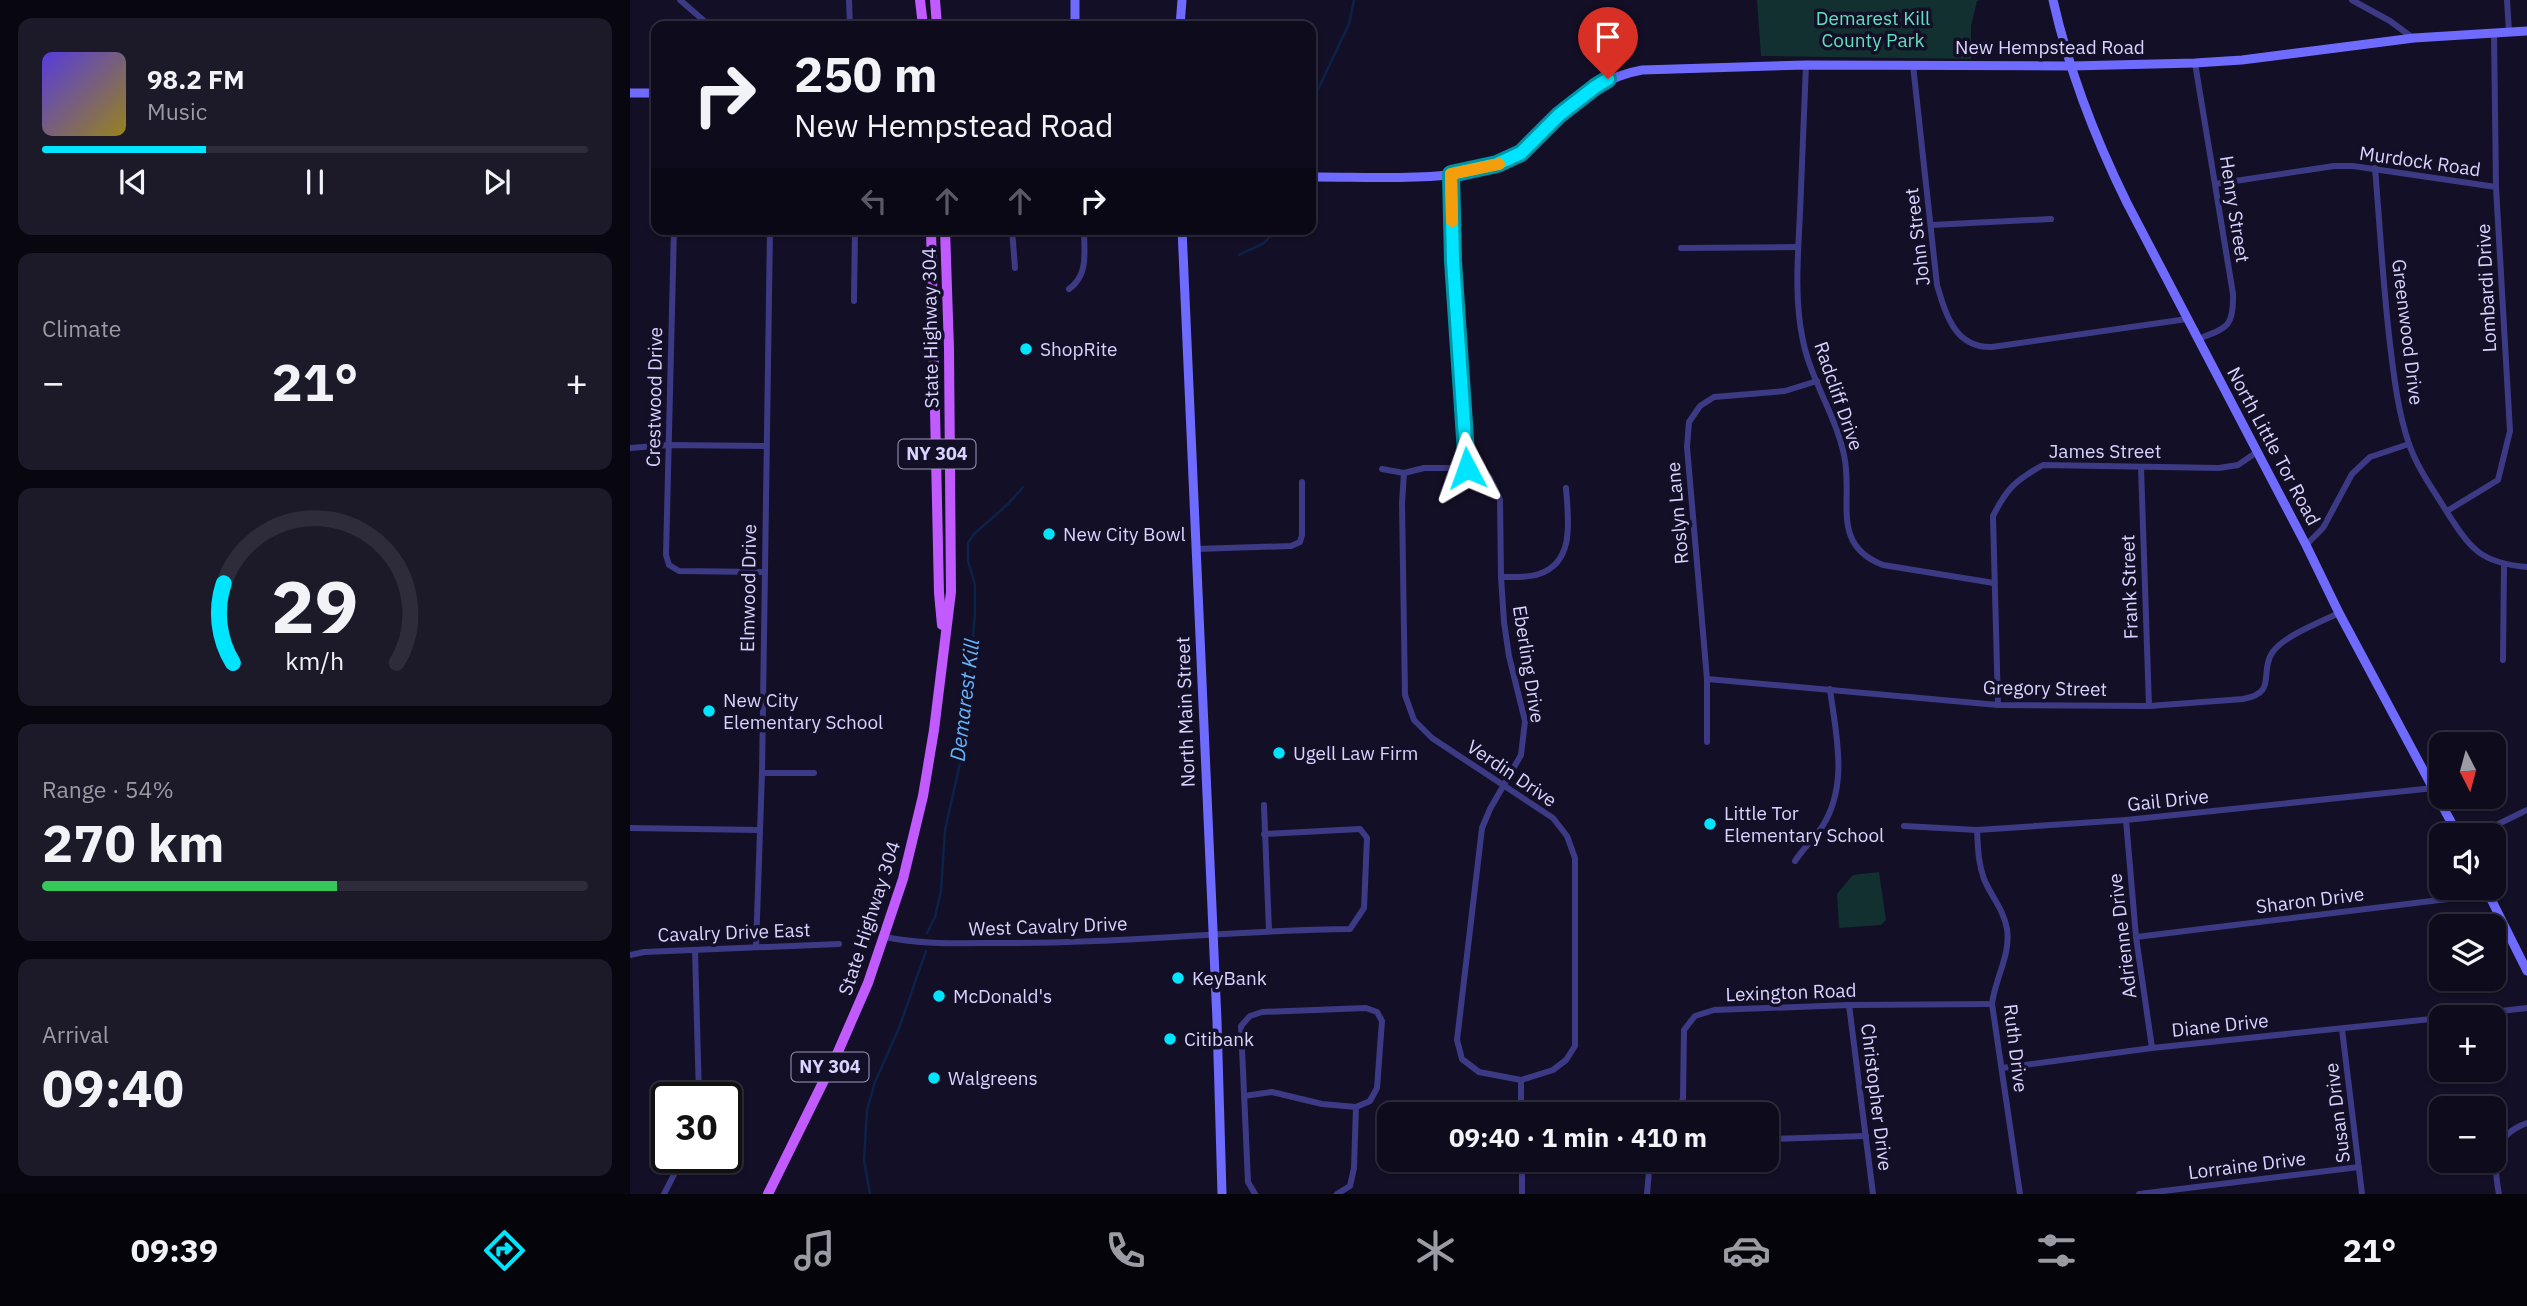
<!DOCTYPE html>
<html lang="en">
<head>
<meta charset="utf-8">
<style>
  :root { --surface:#0e0b1c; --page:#1c1929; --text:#f1f3f6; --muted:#9b9ba3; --line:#2e2b3b; --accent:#00e5ff }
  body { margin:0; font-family:"IBM Plex Sans",sans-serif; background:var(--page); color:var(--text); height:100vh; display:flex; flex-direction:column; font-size:26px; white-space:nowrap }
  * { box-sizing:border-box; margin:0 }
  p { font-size:23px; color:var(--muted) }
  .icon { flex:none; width:38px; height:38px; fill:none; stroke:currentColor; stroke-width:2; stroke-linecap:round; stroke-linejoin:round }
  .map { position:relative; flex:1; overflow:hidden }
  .side { display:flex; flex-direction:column; gap:18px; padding:18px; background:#08060f; width:630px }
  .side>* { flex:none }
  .banner { position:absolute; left:21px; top:21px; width:665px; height:214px; border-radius:14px; box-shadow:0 2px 5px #0004,0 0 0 2px var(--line); background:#0e0b1c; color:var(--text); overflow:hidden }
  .needle { width:46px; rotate:174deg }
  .tools { position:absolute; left:1799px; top:732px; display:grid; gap:14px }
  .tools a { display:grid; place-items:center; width:77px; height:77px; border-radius:14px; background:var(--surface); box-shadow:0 2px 5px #0004,0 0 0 2px var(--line); font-size:35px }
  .speed { position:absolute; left:21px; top:1082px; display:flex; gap:14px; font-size:35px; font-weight:700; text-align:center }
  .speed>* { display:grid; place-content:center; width:91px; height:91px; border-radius:50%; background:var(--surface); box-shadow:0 2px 5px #0004,0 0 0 2px var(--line); line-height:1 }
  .speed .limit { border:4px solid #111; border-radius:10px; background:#fff; color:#111 }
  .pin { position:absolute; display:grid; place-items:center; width:60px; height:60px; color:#fff; margin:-72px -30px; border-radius:50% 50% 50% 0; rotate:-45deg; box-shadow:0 0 7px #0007 }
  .pin .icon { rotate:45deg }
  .me { position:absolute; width:77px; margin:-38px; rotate:356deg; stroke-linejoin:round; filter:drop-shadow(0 0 5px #0008) }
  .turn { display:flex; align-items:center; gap:24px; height:147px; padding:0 28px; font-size:32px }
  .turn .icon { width:91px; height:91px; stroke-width:2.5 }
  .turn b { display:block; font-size:49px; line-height:60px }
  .lanes { display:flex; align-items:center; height:66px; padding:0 28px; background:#0003; justify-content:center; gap:35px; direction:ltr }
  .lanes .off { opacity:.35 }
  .big { font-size:52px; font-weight:800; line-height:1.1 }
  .side .widget { flex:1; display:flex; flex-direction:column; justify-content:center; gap:10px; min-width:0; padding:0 24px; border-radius:14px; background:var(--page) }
  .side .dial { align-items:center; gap:0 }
  .dial svg { height:182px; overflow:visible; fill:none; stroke:var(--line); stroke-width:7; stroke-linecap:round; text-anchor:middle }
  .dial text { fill:var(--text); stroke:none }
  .song { display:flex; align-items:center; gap:21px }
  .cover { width:84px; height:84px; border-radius:10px; background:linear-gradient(135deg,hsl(250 70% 55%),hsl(50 70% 35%)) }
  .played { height:7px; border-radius:4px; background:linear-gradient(90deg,var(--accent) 30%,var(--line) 30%) }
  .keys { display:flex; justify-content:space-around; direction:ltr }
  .heat { display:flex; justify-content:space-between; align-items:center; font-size:38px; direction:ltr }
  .charge { height:10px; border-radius:5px; background:linear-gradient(90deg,#34c759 54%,var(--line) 0) }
  .trip { position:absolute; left:747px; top:1102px; width:402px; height:70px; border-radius:14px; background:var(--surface); box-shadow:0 2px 5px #0004,0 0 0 2px var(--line); font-weight:800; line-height:70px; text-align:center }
  .tab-bar { display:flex; height:112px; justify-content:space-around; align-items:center; background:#06040b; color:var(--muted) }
  .tab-bar .icon { width:49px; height:49px }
  .tab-bar .on { color:var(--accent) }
  .tab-bar b { font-size:32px; color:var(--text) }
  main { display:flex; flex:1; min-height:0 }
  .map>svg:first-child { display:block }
  .green { fill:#12302f }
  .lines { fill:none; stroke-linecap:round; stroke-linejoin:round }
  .stream { stroke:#0c2248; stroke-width:2.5 }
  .street { stroke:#3d3a85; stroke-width:6 }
  .secondary { stroke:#6f6bff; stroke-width:9 }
  .primary { stroke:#c25bff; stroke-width:10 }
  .route-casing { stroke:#0095a6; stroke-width:18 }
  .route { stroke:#00e5ff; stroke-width:12 }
  .slow { stroke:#f59e0b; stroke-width:12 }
  .poi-dot { fill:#00e5ff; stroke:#130f26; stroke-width:2.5 }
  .labels { text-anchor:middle; stroke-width:7; stroke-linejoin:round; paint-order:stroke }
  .shield { fill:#130f26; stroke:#9e99be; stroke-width:2 }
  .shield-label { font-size:18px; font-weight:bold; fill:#d9d4ff }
  .park-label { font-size:19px; fill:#5fe0c0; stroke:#130f26 }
  .street-label { font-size:19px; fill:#d9d4ff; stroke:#130f26 }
  .poi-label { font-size:19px; fill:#d9d4ff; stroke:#130f26; text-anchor:start }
  .water-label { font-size:21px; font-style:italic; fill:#62b6ff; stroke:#130f26 }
</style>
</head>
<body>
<main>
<section class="side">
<div class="widget">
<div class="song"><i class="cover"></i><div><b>98.2 FM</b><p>Music</p></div></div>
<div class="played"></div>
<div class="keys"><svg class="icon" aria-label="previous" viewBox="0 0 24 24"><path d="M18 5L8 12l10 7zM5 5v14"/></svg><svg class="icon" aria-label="pause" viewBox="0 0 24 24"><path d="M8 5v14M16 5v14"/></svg><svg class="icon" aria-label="next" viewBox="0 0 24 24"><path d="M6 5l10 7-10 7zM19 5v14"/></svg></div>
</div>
<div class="widget"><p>Climate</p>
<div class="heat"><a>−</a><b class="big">21°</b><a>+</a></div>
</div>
<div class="widget dial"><svg viewBox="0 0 100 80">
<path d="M14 69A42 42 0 1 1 86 69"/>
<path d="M14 69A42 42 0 0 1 10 34" stroke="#00e5ff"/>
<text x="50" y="56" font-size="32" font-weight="700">29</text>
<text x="50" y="72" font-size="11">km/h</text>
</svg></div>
<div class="widget"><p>Range · 54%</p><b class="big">270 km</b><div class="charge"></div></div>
<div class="widget"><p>Arrival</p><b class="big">09:40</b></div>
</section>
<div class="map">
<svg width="1897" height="1194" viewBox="0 0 1897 1194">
  <rect width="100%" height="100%" fill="#130f26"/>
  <!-- green -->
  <g class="green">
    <polygon points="1127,0 1350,0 1347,1 1341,26 1341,59 1131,56"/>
    <polygon points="1249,872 1256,920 1251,925 1209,928 1207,894 1223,875"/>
  </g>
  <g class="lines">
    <!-- stream -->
    <g class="stream">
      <polyline points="681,104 719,24 724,0"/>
      <path d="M609 255C621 247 641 246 641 229"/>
      <polyline points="297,933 305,917 311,891 315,830 330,763 337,708 345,613 345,585 338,561 338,543 344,534 378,504 393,487"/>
      <polyline points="240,1194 234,1160 237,1110 245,1082 269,1028 296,951"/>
    </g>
    <!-- street -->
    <g class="street">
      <polyline points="50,0 80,26"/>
      <polyline points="219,0 220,26"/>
      <polyline points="1722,0 1760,21 1783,38"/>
      <polyline points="1877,0 1879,32"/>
      <path d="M1565 63 1603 294C1604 327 1597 328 1568 339"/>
      <path d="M1176 65C1174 114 1172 164 1170 213 1168 254 1164 300 1173 341 1181 380 1206 416 1214 455 1224 499 1199 544 1253 565L1364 583"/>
      <path d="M1283 65 1307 285C1316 315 1325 348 1362 347L1557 319"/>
      <path d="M1745 168C1750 227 1753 286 1760 344 1764 377 1768 412 1779 444 1787 467 1802 488 1815 509 1840 548 1849 563 1897 567"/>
      <polyline points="1585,184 1704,166 1723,166 1866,187"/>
      <polyline points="1301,225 1421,219"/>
      <polyline points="44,229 36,555 39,565 49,571 133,572"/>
      <polyline points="382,229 385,268"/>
      <polyline points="1051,248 1168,247"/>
      <path d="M439 289C459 275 454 252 454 229"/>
      <polyline points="224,301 225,229"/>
      <polyline points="0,448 38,445 136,446"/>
      <polyline points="1511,467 1519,706"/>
      <polyline points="752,469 774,473 794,468 837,468"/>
      <polyline points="774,473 772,503 775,695 784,720 802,738 923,818 937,836 945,858 945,1046 936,1060 923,1070 891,1080 849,1072 832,1059 827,1040 852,828 860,809 891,755 895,721 879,656 874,622 871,577 870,500 860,478 852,471 837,468 823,261 821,174"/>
      <polyline points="1817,511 1868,480 1880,431 1866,187 1864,33"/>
      <polyline points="1676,545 1693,528 1722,474 1740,457 1779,444"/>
      <polyline points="566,549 661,546 670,542 672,535 672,482"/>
      <path d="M871 577C883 577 898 578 909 574 946 562 938 518 936 488"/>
      <polyline points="1873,660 1874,565"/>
      <path d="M1077 679 1368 705 1519 706 1613 699C1648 693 1629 673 1642 653 1653 636 1691 622 1709 613"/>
      <path d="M1368 705 1363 516C1377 488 1386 480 1413 465L1589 468 1608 465 1627 452"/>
      <polyline points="1077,742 1077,679 1057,447 1059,422 1070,406 1084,397 1155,391 1187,381"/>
      <polyline points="132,773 184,773"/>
      <polyline points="634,805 639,931"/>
      <polyline points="1496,820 1506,937 1522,1048"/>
      <polyline points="1274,826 1347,830 1496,820 1804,788"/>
      <polyline points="0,828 129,830"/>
      <path d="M1347 830C1348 847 1348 863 1354 879 1361 896 1374 910 1377 929 1381 955 1365 978 1362 1004L1390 1194"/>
      <polyline points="1846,835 1897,810"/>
      <path d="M1165 861C1173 849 1184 838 1192 827 1219 785 1206 735 1200 689"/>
      <path d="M255 937C294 945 332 943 372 943 488 944 604 930 720 929L734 908 737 838 730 829 634 834"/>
      <polyline points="1506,937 1859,894"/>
      <polyline points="126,947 132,773 140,229"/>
      <polyline points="65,950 69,1097"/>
      <polyline points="0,955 14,952 209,944"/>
      <polyline points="1219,1005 1243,1194"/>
      <polyline points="1819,1017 1897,1008"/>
      <polyline points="1712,1029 1732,1194"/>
      <polyline points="1372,1068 1522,1048 1811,1018"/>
      <polyline points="891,1080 891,1115"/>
      <polyline points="614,1096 642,1092 692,1104 726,1107"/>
      <polyline points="1048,1115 1053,1098 1054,1030 1065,1016 1084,1010 1219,1005 1362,1004"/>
      <polyline points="1138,1139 1236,1136"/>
      <polyline points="892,1160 892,1194"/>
      <polyline points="34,1194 53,1157"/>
      <polyline points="625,1194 618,1182 611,1026 620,1016 632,1012 736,1008 747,1012 752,1021 747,1088 740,1101 726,1107 724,1168 720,1186 707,1194"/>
      <polyline points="1017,1194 1020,1160"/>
      <polyline points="1509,1194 1729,1167"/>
      <path d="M1869 1194C1863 1162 1861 1136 1897 1123"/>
    </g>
    <!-- secondary -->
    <g class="secondary">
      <path d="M1423 0C1439 71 1465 138 1497 203L1676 545 1709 613 1828 835"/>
      <polyline points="445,26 445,0"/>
      <polyline points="550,26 552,0"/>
      <polyline points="0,93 26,93"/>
      <path d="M681 177C738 176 844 186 891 153 906 143 916 127 929 115 954 92 979 76 1012 70L1176 65 1441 66 1565 63 1612 60 1784 38 1897 31"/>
      <polyline points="552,229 587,1021 592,1194"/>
      <polyline points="1855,887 1897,971"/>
    </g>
    <!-- primary -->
    <g class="primary">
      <polyline points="290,0 293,26"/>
      <polyline points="305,0 307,26"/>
      <polyline points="301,229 309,593 312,625"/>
      <polyline points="138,1194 207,1054 238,983 273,879 293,796 304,730 321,592 319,349 315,229"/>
    </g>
  </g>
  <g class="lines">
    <defs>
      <polyline id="route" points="837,468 823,261 821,174 867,164 891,153 929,115 965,87 978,79"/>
    </defs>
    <!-- route casing -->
    <use href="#route" class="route-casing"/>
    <!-- route -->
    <use href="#route" class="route"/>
    <!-- slow -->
    <polyline class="slow" points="822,221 821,174 869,164"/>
  </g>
  <!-- markers -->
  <g class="poi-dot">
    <circle cx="396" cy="349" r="7"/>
    <circle cx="419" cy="534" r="7"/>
    <circle cx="79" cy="711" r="7"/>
    <circle cx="649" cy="753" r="7"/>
    <circle cx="1080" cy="824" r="7"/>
    <circle cx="548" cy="978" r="7"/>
    <circle cx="309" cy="996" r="7"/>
    <circle cx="540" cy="1039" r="7"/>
    <circle cx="304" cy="1078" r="7"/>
  </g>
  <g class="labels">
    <!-- shield labels -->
    <g class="shield">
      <rect x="268.5" y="439.5" width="77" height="29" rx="5"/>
      <rect x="161.5" y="1052.5" width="77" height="29" rx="5"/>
    </g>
    <g class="shield-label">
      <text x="307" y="460">NY 304</text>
      <text x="200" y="1073">NY 304</text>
    </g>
    <!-- park labels -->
    <g class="park-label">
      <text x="1243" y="25">Demarest Kill<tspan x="1243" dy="22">County Park</tspan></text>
    </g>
    <!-- street labels -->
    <g class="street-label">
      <text x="1420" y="54">New Hempstead Road</text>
      <text transform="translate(1790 161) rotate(8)" y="7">Murdock Road</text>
      <text transform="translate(1605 209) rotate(81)" y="7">Henry Street</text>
      <text transform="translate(1287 237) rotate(-97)" y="7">John Street</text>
      <text transform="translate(1856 288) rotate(-93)" y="7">Lombardi Drive</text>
      <text transform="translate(300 328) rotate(-91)" y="7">State Highway 304</text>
      <text transform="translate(1778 332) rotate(83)" y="7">Greenwood Drive</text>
      <text transform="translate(1209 396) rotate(71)" y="7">Radcliff Drive</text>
      <text transform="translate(24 397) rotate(-89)" y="7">Crestwood Drive</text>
      <text transform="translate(1644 446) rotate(62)" y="7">North Little Tor Road</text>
      <text x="1475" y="458">James Street</text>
      <text transform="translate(1047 513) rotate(-95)" y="7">Roslyn Lane</text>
      <text transform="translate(1499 587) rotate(-92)" y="7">Frank Street</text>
      <text transform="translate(118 588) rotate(-89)" y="7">Elmwood Drive</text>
      <text transform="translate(899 664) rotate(81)" y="7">Eberling Drive</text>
      <text transform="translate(1415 688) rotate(1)" y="7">Gregory Street</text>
      <text transform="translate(555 712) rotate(-92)" y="7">North Main Street</text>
      <text transform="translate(882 773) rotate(34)" y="7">Verdin Drive</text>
      <text transform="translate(1538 800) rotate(-6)" y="7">Gail Drive</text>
      <text transform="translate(1680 900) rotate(-7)" y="7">Sharon Drive</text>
      <text transform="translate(239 918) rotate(-72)" y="7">State Highway 304</text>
      <text transform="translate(418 926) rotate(-2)" y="7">West Cavalry Drive</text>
      <text transform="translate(104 932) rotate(-2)" y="7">Cavalry Drive East</text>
      <text transform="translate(1492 936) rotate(-97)" y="7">Adrienne Drive</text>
      <text transform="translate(1161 992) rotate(-2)" y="7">Lexington Road</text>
      <text transform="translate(1590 1025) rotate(-6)" y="7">Diane Drive</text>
      <text transform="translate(1386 1048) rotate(83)" y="7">Ruth Drive</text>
      <text transform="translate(1247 1097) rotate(83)" y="7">Christopher Drive</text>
      <text transform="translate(1707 1113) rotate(-97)" y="7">Susan Drive</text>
      <text transform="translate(1617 1165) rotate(-7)" y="7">Lorraine Drive</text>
    </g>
    <!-- poi labels -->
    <g class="poi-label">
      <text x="410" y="356">ShopRite</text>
      <text x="433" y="541">New City Bowl</text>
      <text x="93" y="707">New City<tspan x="93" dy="22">Elementary School</tspan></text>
      <text x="663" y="760">Ugell Law Firm</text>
      <text x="1094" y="820">Little Tor<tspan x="1094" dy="22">Elementary School</tspan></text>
      <text x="562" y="985">KeyBank</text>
      <text x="323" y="1003">McDonald's</text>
      <text x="554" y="1046">Citibank</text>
      <text x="318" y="1085">Walgreens</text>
    </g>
    <!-- water labels -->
    <g class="water-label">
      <text transform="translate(335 700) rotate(-83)" y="7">Demarest Kill</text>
    </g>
  </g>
</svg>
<div class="tools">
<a><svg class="needle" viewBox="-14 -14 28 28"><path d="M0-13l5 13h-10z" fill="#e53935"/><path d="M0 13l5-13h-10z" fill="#9b9ba3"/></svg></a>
<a><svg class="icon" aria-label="sound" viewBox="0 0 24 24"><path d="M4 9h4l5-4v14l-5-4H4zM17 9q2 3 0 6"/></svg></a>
<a><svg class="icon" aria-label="layers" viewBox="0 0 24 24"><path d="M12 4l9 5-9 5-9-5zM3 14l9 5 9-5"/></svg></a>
<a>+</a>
<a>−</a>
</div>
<div class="speed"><div class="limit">30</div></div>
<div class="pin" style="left:978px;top:79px;background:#d93025"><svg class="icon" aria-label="arrive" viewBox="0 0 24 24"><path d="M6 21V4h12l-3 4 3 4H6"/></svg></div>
<svg class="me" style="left:837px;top:468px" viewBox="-20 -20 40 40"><path d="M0-17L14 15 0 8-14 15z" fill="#00e5ff" stroke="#fff" stroke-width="4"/></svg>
<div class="trip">09:40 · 1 min · 410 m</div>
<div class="banner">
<div class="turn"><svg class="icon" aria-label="right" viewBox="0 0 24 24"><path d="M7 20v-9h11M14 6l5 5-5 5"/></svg><div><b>250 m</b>New Hempstead Road</div></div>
<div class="lanes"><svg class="icon off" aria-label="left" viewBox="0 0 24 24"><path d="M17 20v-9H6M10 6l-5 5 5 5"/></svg><svg class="icon off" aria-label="ahead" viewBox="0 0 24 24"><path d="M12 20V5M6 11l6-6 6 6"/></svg><svg class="icon off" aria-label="ahead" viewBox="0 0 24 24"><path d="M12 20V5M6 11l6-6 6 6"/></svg><svg class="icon" aria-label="right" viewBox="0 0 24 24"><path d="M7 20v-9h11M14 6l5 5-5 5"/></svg></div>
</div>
</div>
</main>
<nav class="tab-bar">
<b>09:39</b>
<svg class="icon on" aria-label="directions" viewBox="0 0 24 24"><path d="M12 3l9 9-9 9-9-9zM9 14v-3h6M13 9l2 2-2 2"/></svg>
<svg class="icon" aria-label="music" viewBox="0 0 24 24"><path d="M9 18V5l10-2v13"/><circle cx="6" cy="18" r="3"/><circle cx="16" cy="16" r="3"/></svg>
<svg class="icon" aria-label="phone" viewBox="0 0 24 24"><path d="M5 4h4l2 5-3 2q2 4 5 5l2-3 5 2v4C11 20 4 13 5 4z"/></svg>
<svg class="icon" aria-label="climate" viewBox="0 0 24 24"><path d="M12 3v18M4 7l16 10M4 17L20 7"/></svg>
<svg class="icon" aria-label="car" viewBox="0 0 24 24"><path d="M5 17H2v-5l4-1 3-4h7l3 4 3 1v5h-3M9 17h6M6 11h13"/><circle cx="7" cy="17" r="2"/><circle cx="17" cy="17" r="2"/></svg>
<svg class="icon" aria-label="filters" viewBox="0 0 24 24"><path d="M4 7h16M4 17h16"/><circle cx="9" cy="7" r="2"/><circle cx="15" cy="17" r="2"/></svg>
<b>21°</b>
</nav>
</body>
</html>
